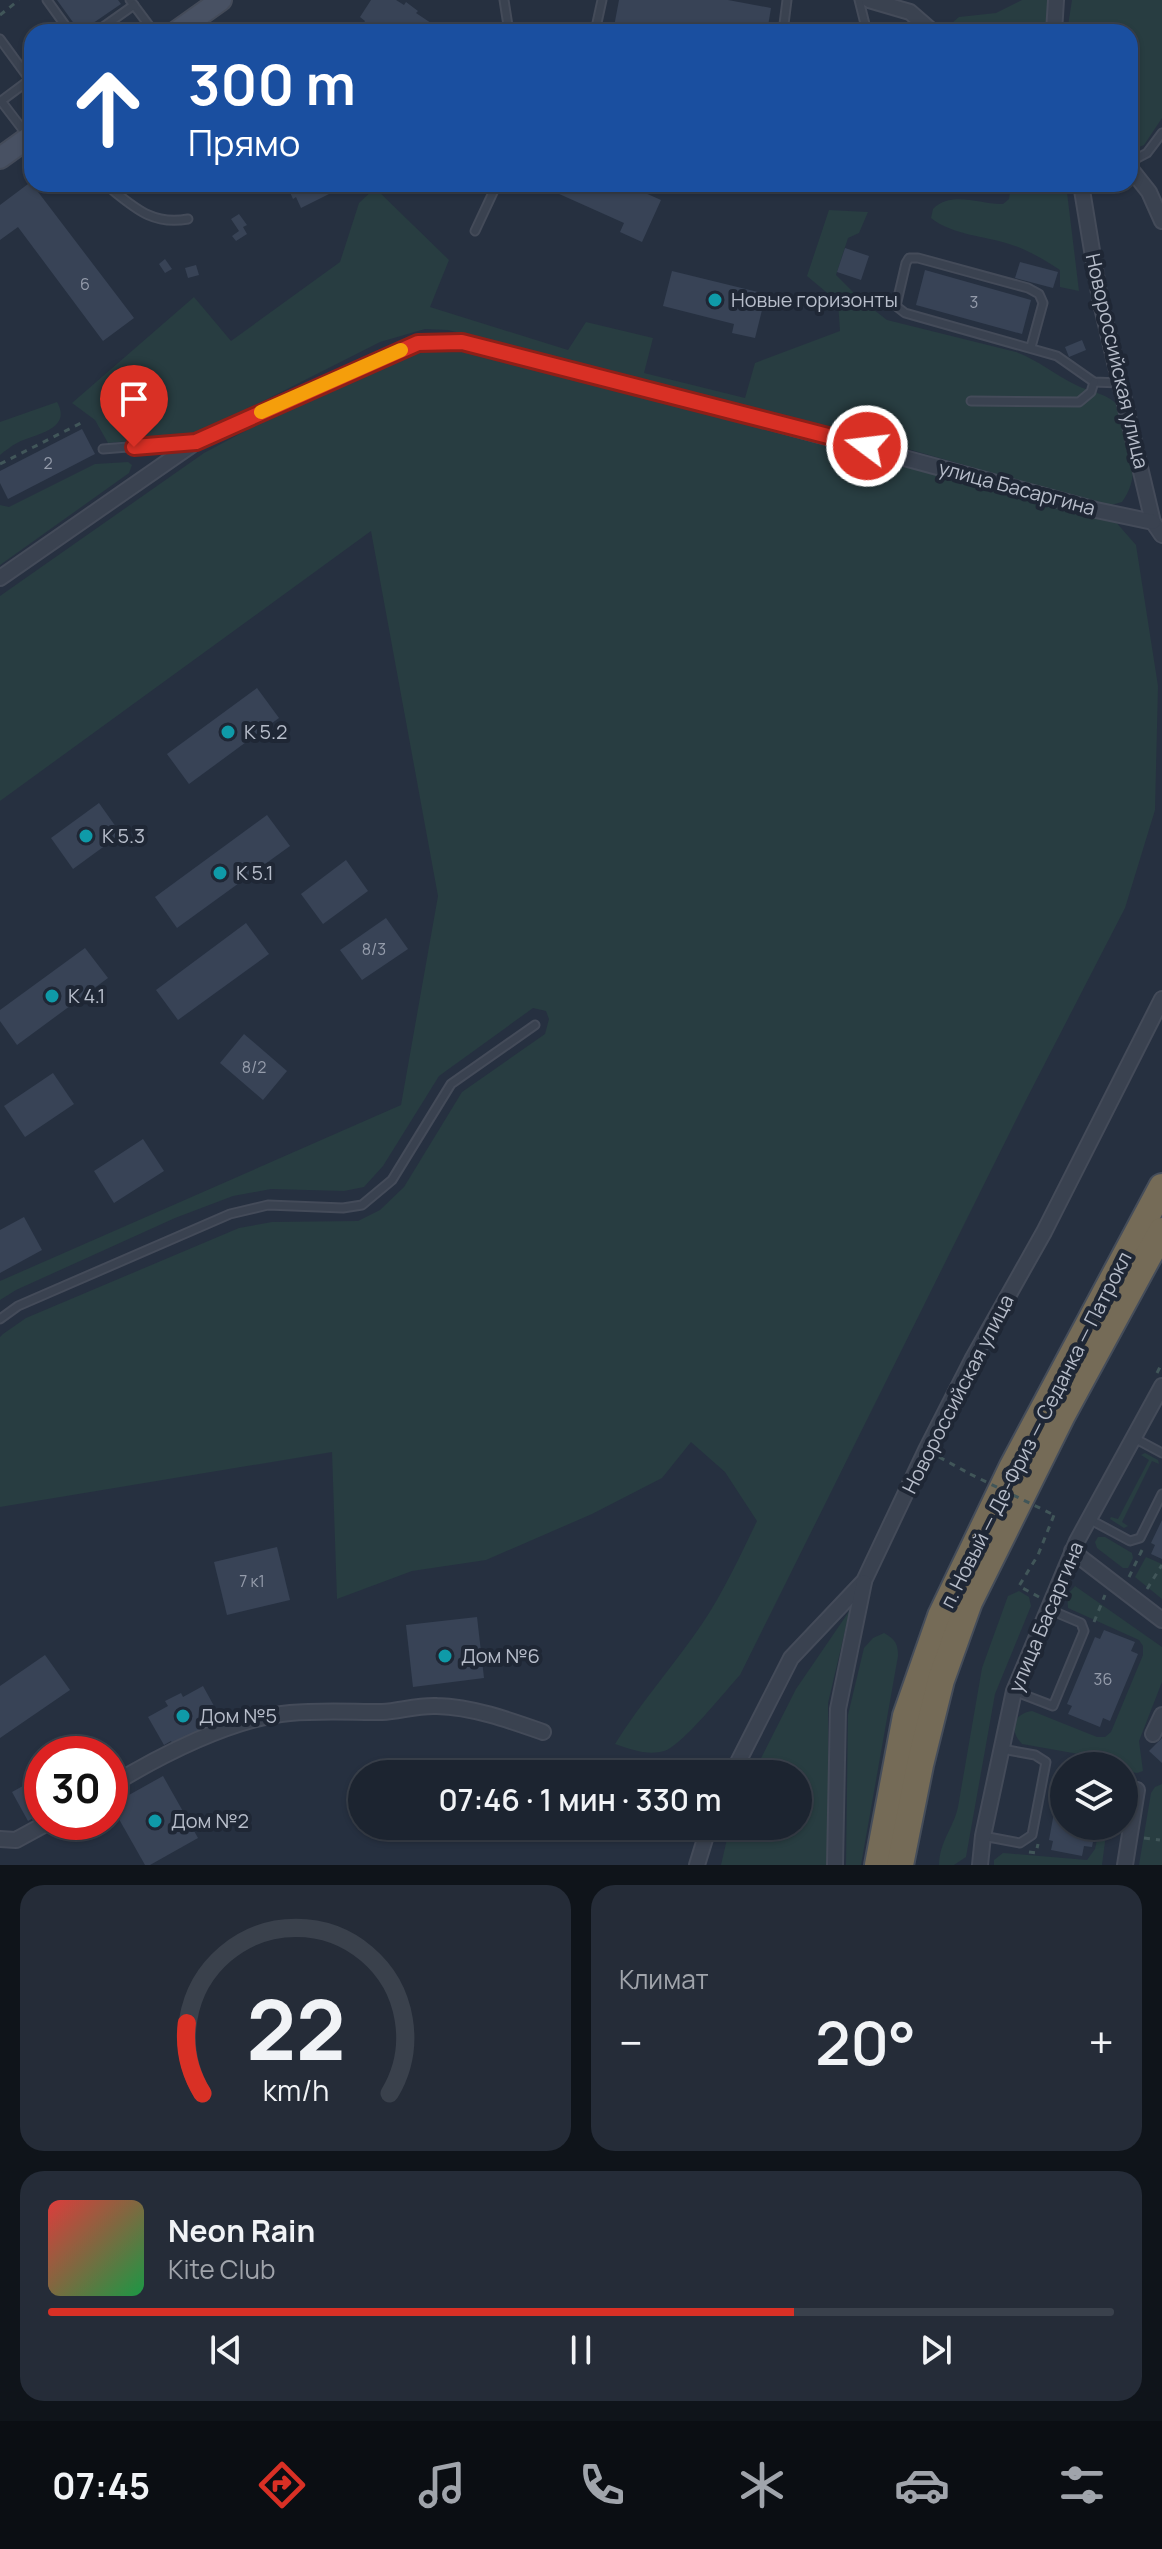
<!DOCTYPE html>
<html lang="ru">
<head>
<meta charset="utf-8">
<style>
  :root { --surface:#1c2430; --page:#252c38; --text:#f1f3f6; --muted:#a0a4ab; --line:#3a414c; --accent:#d93025 }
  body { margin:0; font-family:Manrope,sans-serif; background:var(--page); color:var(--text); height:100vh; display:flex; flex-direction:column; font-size:30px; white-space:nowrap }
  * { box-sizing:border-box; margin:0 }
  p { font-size:26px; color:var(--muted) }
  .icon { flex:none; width:44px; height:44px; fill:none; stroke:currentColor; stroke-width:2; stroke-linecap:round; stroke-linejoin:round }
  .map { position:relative; height:1865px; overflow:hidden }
  .sheet { display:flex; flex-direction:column; gap:20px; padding:20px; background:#0f141a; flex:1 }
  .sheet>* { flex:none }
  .banner { position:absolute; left:24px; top:24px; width:1114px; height:168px; border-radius:24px; box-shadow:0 2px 6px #0004,0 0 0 2px var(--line); background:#1a4fa0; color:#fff; overflow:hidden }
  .tools { position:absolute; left:1050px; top:1752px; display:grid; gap:16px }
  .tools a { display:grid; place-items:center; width:88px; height:88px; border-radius:50%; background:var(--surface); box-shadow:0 2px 6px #0004,0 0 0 2px var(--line); font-size:40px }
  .speed { position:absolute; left:24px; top:1736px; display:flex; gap:16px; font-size:40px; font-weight:700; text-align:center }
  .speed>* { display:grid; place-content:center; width:104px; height:104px; border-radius:50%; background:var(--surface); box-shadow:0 2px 6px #0004,0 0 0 2px var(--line); line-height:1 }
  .speed .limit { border:12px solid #d22; background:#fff; color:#111 }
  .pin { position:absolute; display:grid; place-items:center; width:68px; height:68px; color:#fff; margin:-82px -34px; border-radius:50% 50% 50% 0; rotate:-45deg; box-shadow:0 0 8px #0007 }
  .pin .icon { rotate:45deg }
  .me { position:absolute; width:88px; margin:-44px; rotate:285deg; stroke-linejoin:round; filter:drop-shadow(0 0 6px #0008) }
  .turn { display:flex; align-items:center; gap:28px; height:168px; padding:0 32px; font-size:36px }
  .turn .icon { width:104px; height:104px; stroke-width:2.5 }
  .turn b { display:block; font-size:56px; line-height:68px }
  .big { font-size:60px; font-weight:600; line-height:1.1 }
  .sheet .tile { flex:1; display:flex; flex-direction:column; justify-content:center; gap:12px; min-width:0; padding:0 28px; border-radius:24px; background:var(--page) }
  .sheet .dial { align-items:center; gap:0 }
  .dial svg { height:208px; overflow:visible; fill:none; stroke:var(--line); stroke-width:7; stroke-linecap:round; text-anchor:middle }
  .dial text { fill:var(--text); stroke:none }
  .song { display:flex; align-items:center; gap:24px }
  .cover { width:96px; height:96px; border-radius:12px; background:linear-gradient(135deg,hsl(0 70% 55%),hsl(140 70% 35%)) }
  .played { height:8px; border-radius:4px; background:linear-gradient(90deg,var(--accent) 70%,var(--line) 70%) }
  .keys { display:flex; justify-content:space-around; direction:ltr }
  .heat { display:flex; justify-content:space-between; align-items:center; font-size:44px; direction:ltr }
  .sheet .tiles { flex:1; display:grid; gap:20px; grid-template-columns:1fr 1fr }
  .tile:last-child { grid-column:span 2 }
  .trip { position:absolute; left:348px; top:1760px; width:464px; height:80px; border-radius:40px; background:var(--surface); box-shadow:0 2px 6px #0004,0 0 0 2px var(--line); font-weight:600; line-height:80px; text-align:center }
  .menu { display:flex; height:128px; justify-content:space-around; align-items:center; background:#0b0e13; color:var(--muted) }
  .menu .icon { width:56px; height:56px }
  .menu .on { color:var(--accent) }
  .menu b { font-size:36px; color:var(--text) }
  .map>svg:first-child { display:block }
  .green { fill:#283d41 }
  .building { fill:#384356 }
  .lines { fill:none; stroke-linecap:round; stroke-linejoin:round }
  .lane-casing { stroke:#444b59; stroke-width:11 }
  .street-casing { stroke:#444b59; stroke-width:18 }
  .secondary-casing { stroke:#444b59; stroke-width:24 }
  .highway-casing { stroke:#454d5a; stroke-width:30 }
  .path { stroke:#415659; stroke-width:3; stroke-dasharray:6 6; stroke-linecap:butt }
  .lane { stroke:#3a4250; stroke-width:7 }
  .street { stroke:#3a4250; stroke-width:14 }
  .secondary { stroke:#485163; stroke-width:20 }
  .highway { stroke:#756b57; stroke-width:26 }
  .path-bridge { stroke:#415659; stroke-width:3; stroke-dasharray:6 6; stroke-linecap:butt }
  .route-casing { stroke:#8d1f18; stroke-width:20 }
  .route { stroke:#d93025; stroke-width:14 }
  .slow { stroke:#f59e0b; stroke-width:14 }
  .culture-dot { fill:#0f9aa8; stroke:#1f2735; stroke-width:3 }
  .labels { text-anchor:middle; stroke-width:8; stroke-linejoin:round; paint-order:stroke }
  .number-label { font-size:16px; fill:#959cab }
  .poi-label { font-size:20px; fill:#b7bdca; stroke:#1f2735; text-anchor:start }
  .street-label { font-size:20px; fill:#b7bdca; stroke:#1f2735 }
</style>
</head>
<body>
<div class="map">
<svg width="1162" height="1865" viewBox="0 0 1162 1865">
  <rect width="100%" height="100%" fill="#263040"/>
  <!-- green -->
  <g class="green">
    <polygon points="1022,0 1050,0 1048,32 952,31 953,22 959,17 996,13"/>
    <polygon points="1072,0 1162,0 1162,118 1144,145 1130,151 1130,32 1067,32"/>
    <path d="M1006 184H1066L1079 291 1060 287V270C1045 260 1026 249 1009 244 985 236 952 235 931 218L933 209C952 190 981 205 1003 204L1009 199 1010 192Z"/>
    <path d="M375 188 449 260 430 307 568 350 586 322 653 338 644 373 745 398 755 363 840 331 838 302 807 276 829 210 868 212 859 233 848 238 836 275 860 299 887 320 1016 352C1038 360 1055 375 1076 385 1092 393 1109 393 1120 408 1128 442 1144 472 1122 502L1111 505 1098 503 897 446 448 330 425 329 380 342 196 435 108 443 95 420 72 403 194 297 231 341 340 262 359 203Z"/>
    <path d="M456 345 1107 512 1136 545 1158 686 1155 810 1125 908 1025 1102 740 1675C726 1690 681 1747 664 1751 648 1756 630 1749 615 1744 641 1702 674 1665 702 1624 724 1591 740 1556 757 1521L725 1472 691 1442 662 1478 592 1514 486 1560 412 1571 337 1599 332 1452 0 1507V1337L3 1334 26 1318 239 1228 272 1222 358 1221 380 1210 404 1187 462 1092 545 1034 549 1019 546 1011 533 1008 439 1076 383 1166 364 1187 344 1191 271 1189 233 1196 175 1218 16 1290 0 1300V1281L401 1105 438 896 371 531 0 801V596L204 453 367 366 420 349Z"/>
    <path d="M57 402C73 430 34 434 17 443 11 446 5 451 0 455V422Z"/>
    <polygon points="128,462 132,465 129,473 0,565 0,505 9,507 95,464"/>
    <polygon points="1145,1453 1158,1460 1159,1464 1152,1461 1122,1522 1128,1526 1124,1528 1110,1519 1111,1517 1118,1519 1149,1460 1141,1455"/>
    <polygon points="1098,1537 1105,1537 1132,1553 1133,1558 1128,1568 1123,1568 1097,1548 1095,1542"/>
    <polygon points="1146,1557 1162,1564 1162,1599 1135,1577"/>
    <path d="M1075 1586 1162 1647V1682L1139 1741 1143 1771 1137 1773 1124 1771V1766H1108L1101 1758 1022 1744C1009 1731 1012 1714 1032 1711L1097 1737H1105L1111 1732 1143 1655V1646L1139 1640 1068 1608 1067 1595Z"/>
    <path d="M1019 1591 1029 1597 1031 1606 995 1694 966 1857 954 1865H939C940 1840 953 1829 958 1807L982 1668 1008 1596Z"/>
    <polygon points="850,1610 828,1703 829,1844 826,1865 721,1865 730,1826 798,1826 798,1774 753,1774 796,1689"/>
    <path d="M884 1633C895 1639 898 1644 898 1656L861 1865H846L848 1715 864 1648 873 1638Z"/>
    <polygon points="1162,1784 1162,1865 1139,1865 1151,1793 1155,1787"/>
    <polygon points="1100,1826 1107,1826 1102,1865 994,1865 994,1860 1003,1853 1087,1860 1095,1849"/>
  </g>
  <!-- building -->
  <g class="building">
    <polygon points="57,0 118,0 121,4 80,32"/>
    <polygon points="371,0 396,0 404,5 406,2 418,11 416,13 437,27 434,30 438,32 376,32 363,24 365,21 360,17"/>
    <polygon points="619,0 728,0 771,8 767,32 613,32"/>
    <polygon points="32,181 32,184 134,318 103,341 18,227 0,240 0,205"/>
    <polygon points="289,184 329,184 333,192 301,208 296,197 293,199 289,190 292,189"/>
    <polygon points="561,184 625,184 661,200 642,242 620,232 624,223 557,193"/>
    <polygon points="239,214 247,225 243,227 247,234 236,241 232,236 239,231 231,219"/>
    <polygon points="845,248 869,256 861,280 837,272"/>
    <polygon points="165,259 172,269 165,273 159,264"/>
    <polygon points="1020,262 1058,272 1053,288 1015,278"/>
    <polygon points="196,265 199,275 188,278 185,268"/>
    <polygon points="925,270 1031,300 1022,334 916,305"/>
    <polygon points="672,271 766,294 755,338 732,333 734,324 663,306"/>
    <polygon points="1082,340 1086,350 1069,357 1065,347"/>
    <polygon points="82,429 95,454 8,499 0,483 0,471"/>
    <polygon points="257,688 279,718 189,784 167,754"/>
    <polygon points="99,803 121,834 73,869 51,838"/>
    <polygon points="267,815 290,846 177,928 155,897"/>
    <polygon points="346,860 368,891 323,924 301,894"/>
    <polygon points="386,918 408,949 362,980 340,950"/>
    <polygon points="246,923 269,954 178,1020 156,990"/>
    <polygon points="85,948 108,978 17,1045 0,1021 0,1010"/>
    <polygon points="244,1034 287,1071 263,1100 220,1063"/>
    <polygon points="53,1073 74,1104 25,1137 4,1106"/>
    <polygon points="143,1139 164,1171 114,1203 94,1171"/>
    <polygon points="24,1217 42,1250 0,1273 0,1230"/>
    <polygon points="1162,1520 1162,1559 1151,1554 1155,1545 1151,1543"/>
    <polygon points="277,1547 290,1600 227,1615 214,1562"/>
    <polygon points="477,1617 484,1678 413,1687 406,1625"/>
    <polygon points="1104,1630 1135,1642 1131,1651 1138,1654 1110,1721 1103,1718 1100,1727 1068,1714 1072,1706 1067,1704 1095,1637 1100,1639"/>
    <polygon points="45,1655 70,1690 0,1738 0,1686"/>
    <polygon points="203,1686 219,1715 212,1719 214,1722 173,1745 171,1741 164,1745 148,1717 168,1706 165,1701 181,1693 183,1697"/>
    <polygon points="1162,1738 1162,1763 1149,1751"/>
    <polygon points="1070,1758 1103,1765 1103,1766 1068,1766"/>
    <polygon points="1062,1769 1064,1826 1096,1826 1092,1847 1084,1846 1082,1856 1051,1850 1053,1841 1049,1840"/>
    <polygon points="42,1770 42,1817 37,1820 35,1817 28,1821 12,1792 32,1781 29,1777"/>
    <polygon points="163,1776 198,1838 150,1865 145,1865 111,1805"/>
  </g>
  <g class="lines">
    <defs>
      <g id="lane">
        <polyline points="47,0 70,32"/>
        <polyline points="130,0 154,32"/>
        <polyline points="504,0 509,32"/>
        <polyline points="859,0 867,32"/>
        <polyline points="96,32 134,5"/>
        <polyline points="595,32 602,0"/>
        <polyline points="783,32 787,0"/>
        <polyline points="0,39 30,80"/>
        <polyline points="27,135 1,101 32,78"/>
        <polyline points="1130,162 1147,153 1162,133"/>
        <path d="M105 184C133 206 151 226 188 219"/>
        <polyline points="923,184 944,188 973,184"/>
        <polyline points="475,231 497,184"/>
        <polyline points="1031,347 1043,303 1039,294 1028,288 918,258 909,258 906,263 896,306 905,313 1057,356 1094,382 1120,383"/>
        <polyline points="971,401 1079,402 1091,392 1094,382"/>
        <polyline points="103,449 190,442"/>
        <polyline points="0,1319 18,1306 230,1214 268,1205 343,1208 362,1205 392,1180 451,1084 535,1025"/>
        <polyline points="1134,1438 1162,1453"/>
        <polyline points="1089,1519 1130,1541 1140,1538 1162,1494"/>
        <polyline points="1014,1691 1053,1706 1084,1631 1081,1623 1048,1609"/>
        <polyline points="983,1836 1020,1843 1032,1835 1046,1762 1035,1755 1002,1749"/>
      </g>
      <g id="street">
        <polyline points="869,0 910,12 933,32"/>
        <polyline points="1054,32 1056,0"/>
        <polyline points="1130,168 1149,192 1162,221"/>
        <polyline points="1081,184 1100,299 1153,522 1162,535"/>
        <polyline points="0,578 196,442 418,343 462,342 716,407 1096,510 1153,522"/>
        <polyline points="1072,1551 1162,1620"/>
        <polyline points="1153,1734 1162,1715"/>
        <polyline points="732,1774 791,1658 864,1581 926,1450 972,1360 1044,1232 1162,999"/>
        <path d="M110 1786C159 1756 232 1718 290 1713 320 1710 352 1712 382 1712 400 1711 418 1705 437 1706 473 1707 509 1720 543 1732"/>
        <polyline points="0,1839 16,1840 49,1822"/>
        <polyline points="697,1865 709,1826"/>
        <polyline points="835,1865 838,1709 864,1582"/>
        <polyline points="980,1865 983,1836 1014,1691 1077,1541 1162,1386"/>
        <polyline points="1125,1865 1137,1790"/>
      </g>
      <g id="secondary">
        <polyline points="176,32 221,0"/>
        <polyline points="0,158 32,135"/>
      </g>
      <g id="highway">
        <polyline points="878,1865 906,1716 941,1616 1013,1466 1162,1187"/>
        <polyline points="900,1865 920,1765 941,1680 969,1602 1062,1415 1162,1231"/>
      </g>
    </defs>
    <!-- lane casing -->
    <use href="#lane" class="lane-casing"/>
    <!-- street casing -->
    <use href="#street" class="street-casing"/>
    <!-- secondary casing -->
    <use href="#secondary" class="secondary-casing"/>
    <!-- highway casing -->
    <use href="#highway" class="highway-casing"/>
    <!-- path -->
    <g class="path">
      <polyline points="0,15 19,0"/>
      <polyline points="0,464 85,421"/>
      <polyline points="1157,1373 1162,1363"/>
      <polyline points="939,1457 970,1474"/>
      <polyline points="1129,1577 1143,1548"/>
      <polyline points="1147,1589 1162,1565"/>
      <polyline points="1039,1597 1019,1586 1038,1555 1054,1515"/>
      <polyline points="1094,1622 1105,1595"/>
      <polyline points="1144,1838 1160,1840"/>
      <polyline points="1029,1852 1036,1853 1038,1844"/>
    </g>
    <!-- lane -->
    <use href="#lane" class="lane"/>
    <!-- street -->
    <use href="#street" class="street"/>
    <!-- secondary -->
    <use href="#secondary" class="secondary"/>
    <!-- highway -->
    <use href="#highway" class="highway"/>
    <!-- path-bridge -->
    <polyline class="path-bridge" points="970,1474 1054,1515"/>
  </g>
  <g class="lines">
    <defs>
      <polyline id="route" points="134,447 196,442 418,343 462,342 867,446"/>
    </defs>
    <!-- route casing -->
    <use href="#route" class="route-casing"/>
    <!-- route -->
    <use href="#route" class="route"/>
    <!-- slow -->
    <polyline class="slow" points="261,412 401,350"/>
  </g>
  <!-- markers -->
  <g class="culture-dot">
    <circle cx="715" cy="300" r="8"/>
    <circle cx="228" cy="732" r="8"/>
    <circle cx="86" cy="836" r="8"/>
    <circle cx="220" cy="873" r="8"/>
    <circle cx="52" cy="996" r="8"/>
    <circle cx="445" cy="1656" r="8"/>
    <circle cx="183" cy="1716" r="8"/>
    <circle cx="155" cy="1821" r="8"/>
  </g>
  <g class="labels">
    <!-- number labels -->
    <g class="number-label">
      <text x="85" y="290">6</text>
      <text x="974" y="308">3</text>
      <text x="48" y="469">2</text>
      <text x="374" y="955">8/3</text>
      <text x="254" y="1073">8/2</text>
      <text x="252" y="1587">7 к1</text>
      <text x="1103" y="1685">36</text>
    </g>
    <!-- poi labels -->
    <g class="poi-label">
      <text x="731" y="307">Новые горизонты</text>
      <text x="244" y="739">К 5.2</text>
      <text x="102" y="843">К 5.3</text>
      <text x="236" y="880">К 5.1</text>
      <text x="68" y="1003">К 4.1</text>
      <text x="461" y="1663">Дом №6</text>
      <text x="199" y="1723">Дом №5</text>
      <text x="171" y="1828">Дом №2</text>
    </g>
    <!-- street labels -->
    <g class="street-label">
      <text transform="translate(1117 361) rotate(77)" y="7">Новороссийская улица</text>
      <text transform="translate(1017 488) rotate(15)" y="7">улица Басаргина</text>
      <text transform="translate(958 1394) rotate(-63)" y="7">Новороссийская улица</text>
      <text transform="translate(1036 1430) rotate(-63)" y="7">п. Новый — Де-Фриз — Седанка — Патрокл</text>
      <text transform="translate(1046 1617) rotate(-67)" y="7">улица Басаргина</text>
    </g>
  </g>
</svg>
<div class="tools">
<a><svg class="icon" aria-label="layers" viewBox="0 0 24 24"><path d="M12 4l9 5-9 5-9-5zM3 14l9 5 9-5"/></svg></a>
</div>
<div class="speed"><div class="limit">30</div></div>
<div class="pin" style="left:134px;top:447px;background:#d93025"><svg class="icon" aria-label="arrive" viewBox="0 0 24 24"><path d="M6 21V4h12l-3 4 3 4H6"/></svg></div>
<svg class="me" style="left:867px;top:446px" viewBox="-20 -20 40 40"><circle r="17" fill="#d93025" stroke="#fff" stroke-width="3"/><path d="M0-11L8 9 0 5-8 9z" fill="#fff"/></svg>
<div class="trip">07:46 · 1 мин · 330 m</div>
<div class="banner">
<div class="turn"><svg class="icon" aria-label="ahead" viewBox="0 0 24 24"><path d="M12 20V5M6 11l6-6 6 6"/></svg><div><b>300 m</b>Прямо</div></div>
</div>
</div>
<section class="sheet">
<div class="tiles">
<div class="tile dial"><svg viewBox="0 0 100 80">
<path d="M14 69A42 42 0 1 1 86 69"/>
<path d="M14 69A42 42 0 0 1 8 42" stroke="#d93025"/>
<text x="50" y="56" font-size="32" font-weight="700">22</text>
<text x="50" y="72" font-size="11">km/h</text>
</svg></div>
<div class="tile"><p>Климат</p>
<div class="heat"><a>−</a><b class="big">20°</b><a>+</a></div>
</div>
<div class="tile">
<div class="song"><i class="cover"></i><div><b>Neon Rain</b><p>Kite Club</p></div></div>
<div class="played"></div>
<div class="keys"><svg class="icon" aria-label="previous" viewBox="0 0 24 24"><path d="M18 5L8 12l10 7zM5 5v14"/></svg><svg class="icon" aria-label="pause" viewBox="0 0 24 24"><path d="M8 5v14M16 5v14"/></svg><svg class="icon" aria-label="next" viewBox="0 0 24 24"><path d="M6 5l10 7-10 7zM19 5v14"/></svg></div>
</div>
</div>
</section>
<nav class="menu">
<b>07:45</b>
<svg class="icon on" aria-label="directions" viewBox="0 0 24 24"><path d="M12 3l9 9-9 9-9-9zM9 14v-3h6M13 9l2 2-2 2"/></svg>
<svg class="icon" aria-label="music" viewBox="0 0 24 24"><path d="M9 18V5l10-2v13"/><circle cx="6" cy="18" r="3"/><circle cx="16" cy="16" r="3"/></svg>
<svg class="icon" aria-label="phone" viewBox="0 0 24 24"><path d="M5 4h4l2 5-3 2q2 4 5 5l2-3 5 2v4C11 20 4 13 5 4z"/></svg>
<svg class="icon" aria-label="climate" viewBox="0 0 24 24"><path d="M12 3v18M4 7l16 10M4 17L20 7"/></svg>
<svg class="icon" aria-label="car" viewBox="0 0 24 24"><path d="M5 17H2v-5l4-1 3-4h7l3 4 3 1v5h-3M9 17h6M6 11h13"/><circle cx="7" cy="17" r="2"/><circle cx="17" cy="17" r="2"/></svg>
<svg class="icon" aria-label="filters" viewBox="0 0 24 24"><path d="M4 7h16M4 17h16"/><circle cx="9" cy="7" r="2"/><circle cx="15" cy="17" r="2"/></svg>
</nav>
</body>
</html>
